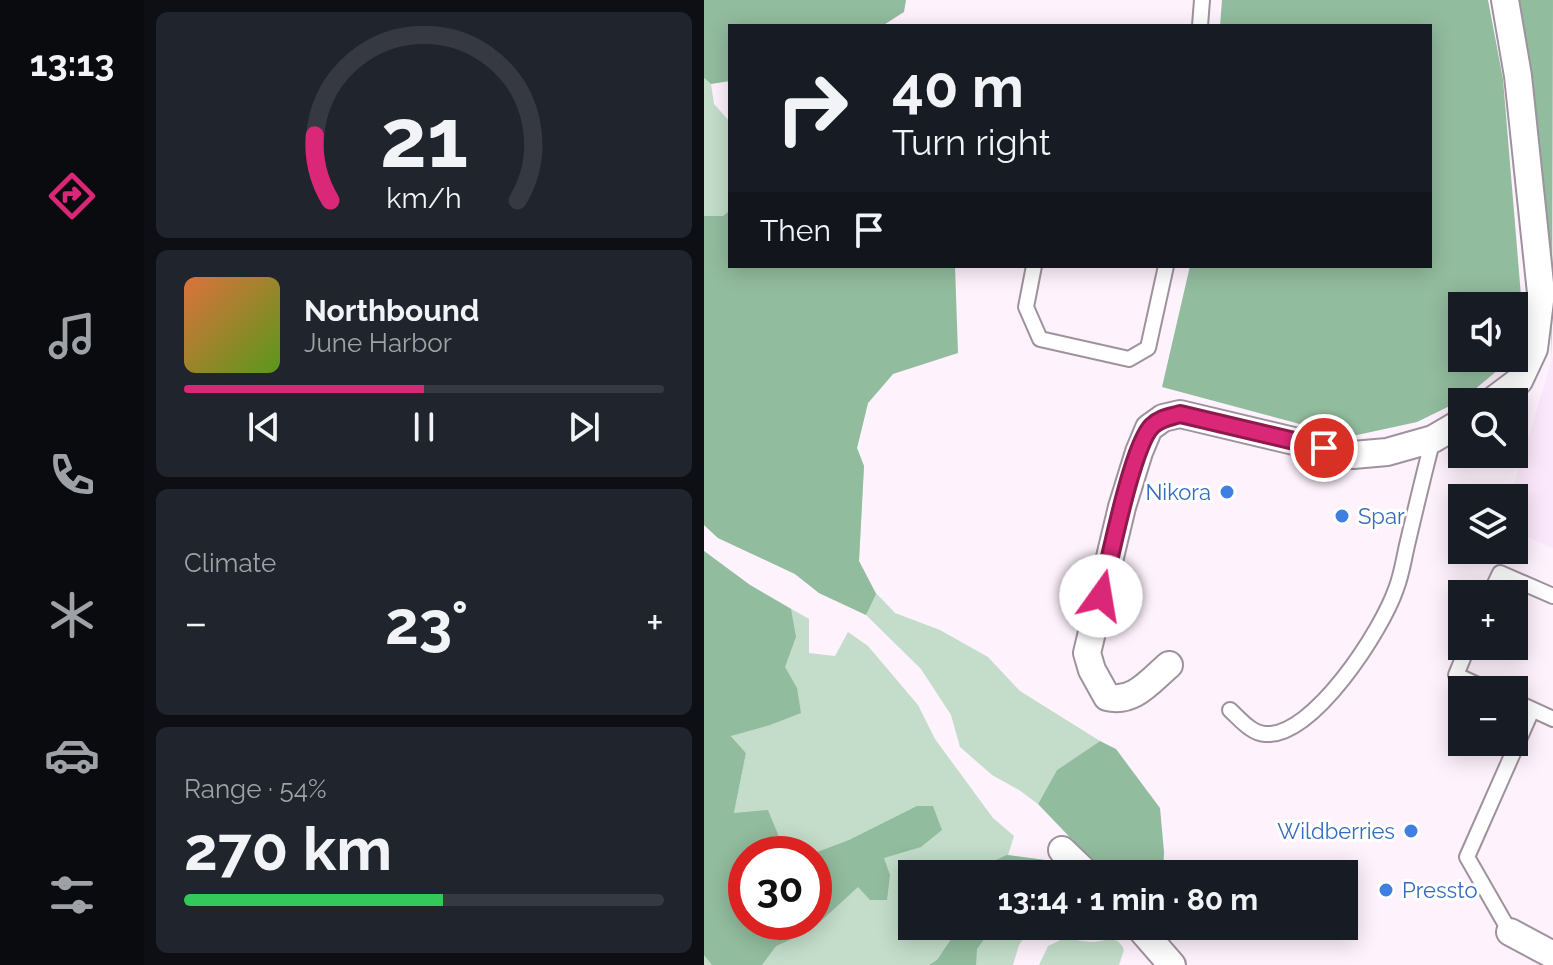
<!DOCTYPE html>
<html lang="en">
<head>
<meta charset="utf-8">
<style>
  :root { --surface:#171b24; --page:#20242c; --text:#f1f3f6; --muted:#9ea1a6; --line:#363941; --accent:#db2777 }
  body { margin:0; font-family:Raleway,sans-serif; background:var(--page); color:var(--text); height:100vh; display:flex; flex-direction:column; font-size:30px; white-space:nowrap }
  * { box-sizing:border-box; margin:0 }
  p { font-size:26px; color:var(--muted) }
  .icon { flex:none; width:44px; height:44px; fill:none; stroke:currentColor; stroke-width:2; stroke-linecap:round; stroke-linejoin:round }
  .map { position:relative; flex:1; overflow:hidden }
  .drawer { display:flex; flex-direction:column; gap:12px; padding:12px; background:#0d0f14; width:560px }
  .drawer>* { flex:none }
  .top-card { position:absolute; left:24px; top:24px; width:704px; height:244px; border-radius:0px; box-shadow:0 4px 20px #0003; background:#171b24; color:var(--text); overflow:hidden }
  .tools { position:absolute; left:744px; top:292px; display:grid; gap:16px }
  .tools a { display:grid; place-items:center; width:80px; height:80px; border-radius:0px; background:var(--surface); box-shadow:0 4px 20px #0003; font-size:40px }
  .speed { position:absolute; left:24px; top:836px; display:flex; gap:16px; font-size:40px; font-weight:700; text-align:center }
  .speed>* { display:grid; place-content:center; width:104px; height:104px; border-radius:50%; background:var(--surface); box-shadow:0 4px 20px #0003; line-height:1 }
  .speed .limit { border:12px solid #d22; background:#fff; color:#111 }
  .pin { position:absolute; display:grid; place-items:center; width:68px; height:68px; color:#fff; margin:-34px; border:4px solid #fff; border-radius:50%; box-shadow:0 2px 8px #0007 }
  .me { position:absolute; width:88px; margin:-44px; rotate:13deg; stroke-linejoin:round; filter:drop-shadow(0 0 6px #0008) }
  .turn { display:flex; align-items:center; gap:28px; height:168px; padding:0 32px; font-size:36px }
  .turn .icon { width:104px; height:104px; stroke-width:2.5 }
  .turn b { display:block; font-size:56px; line-height:68px }
  .then { display:flex; align-items:center; height:76px; padding:0 32px; background:#0003; gap:16px; font-size:30px }
  .big { font-size:60px; font-weight:700; line-height:1.1 }
  .drawer .widget { flex:1; display:flex; flex-direction:column; justify-content:center; gap:12px; min-width:0; padding:0 28px; border-radius:12px; background:var(--page) }
  .drawer .dial { align-items:center; gap:0 }
  .dial svg { height:208px; overflow:visible; fill:none; stroke:var(--line); stroke-width:7; stroke-linecap:round; text-anchor:middle }
  .dial text { fill:var(--text); stroke:none }
  .song { display:flex; align-items:center; gap:24px }
  .cover { width:96px; height:96px; border-radius:12px; background:linear-gradient(135deg,hsl(20 70% 55%),hsl(90 70% 35%)) }
  .played { height:8px; border-radius:4px; background:linear-gradient(90deg,var(--accent) 50%,var(--line) 50%) }
  .keys { display:flex; justify-content:space-around; direction:ltr }
  .heat { display:flex; justify-content:space-between; align-items:center; font-size:44px; direction:ltr }
  .charge { height:12px; border-radius:6px; background:linear-gradient(90deg,#34c759 54%,var(--line) 0) }
  .trip { position:absolute; left:194px; top:860px; width:460px; height:80px; border-radius:0px; background:var(--surface); box-shadow:0 4px 20px #0003; font-weight:700; line-height:80px; text-align:center }
  main { display:flex; flex:1; min-height:0 }
  .tab-bar { display:flex; flex-direction:column; width:144px; justify-content:space-around; align-items:center; background:#090b0e; color:var(--muted) }
  .tab-bar .icon { width:56px; height:56px }
  .tab-bar .active { color:var(--accent) }
  .tab-bar b { font-size:36px; color:var(--text) }
  .map>svg:first-child { display:block }
  .built { fill:#fce8fc }
  .green { fill:#c3ddca; fill-rule:evenodd }
  .forest { fill:#92bc9e }
  .lines { fill:none; stroke-linecap:round; stroke-linejoin:round }
  .service-casing { stroke:#9e929e; stroke-width:18 }
  .minor-casing { stroke:#9e929e; stroke-width:30 }
  .service { stroke:#fff; stroke-width:14 }
  .minor { stroke:#fff; stroke-width:26 }
  .route-casing { stroke:#8e194d; stroke-width:20 }
  .route { stroke:#db2777; stroke-width:14 }
  .shop-dot { fill:#3f7fe0; stroke:#fff; stroke-width:3 }
  .labels { text-anchor:middle; stroke-width:6; stroke-linejoin:round; paint-order:stroke }
  .shop-label { font-size:22px; fill:#366cbe; stroke:#fff; text-anchor:end }
</style>
</head>
<body>
<main>
<nav class="tab-bar">
<b>13:13</b>
<svg class="icon active" aria-label="directions" viewBox="0 0 24 24"><path d="M12 3l9 9-9 9-9-9zM9 14v-3h6M13 9l2 2-2 2"/></svg>
<svg class="icon" aria-label="music" viewBox="0 0 24 24"><path d="M9 18V5l10-2v13"/><circle cx="6" cy="18" r="3"/><circle cx="16" cy="16" r="3"/></svg>
<svg class="icon" aria-label="phone" viewBox="0 0 24 24"><path d="M5 4h4l2 5-3 2q2 4 5 5l2-3 5 2v4C11 20 4 13 5 4z"/></svg>
<svg class="icon" aria-label="climate" viewBox="0 0 24 24"><path d="M12 3v18M4 7l16 10M4 17L20 7"/></svg>
<svg class="icon" aria-label="car" viewBox="0 0 24 24"><path d="M5 17H2v-5l4-1 3-4h7l3 4 3 1v5h-3M9 17h6M6 11h13"/><circle cx="7" cy="17" r="2"/><circle cx="17" cy="17" r="2"/></svg>
<svg class="icon" aria-label="filters" viewBox="0 0 24 24"><path d="M4 7h16M4 17h16"/><circle cx="9" cy="7" r="2"/><circle cx="15" cy="17" r="2"/></svg>
</nav>
<section class="drawer">
<div class="widget dial"><svg viewBox="0 0 100 80">
<path d="M14 69A42 42 0 1 1 86 69"/>
<path d="M14 69A42 42 0 0 1 8 44" stroke="#db2777"/>
<text x="50" y="56" font-size="32" font-weight="700">21</text>
<text x="50" y="72" font-size="11">km/h</text>
</svg></div>
<div class="widget">
<div class="song"><i class="cover"></i><div><b>Northbound</b><p>June Harbor</p></div></div>
<div class="played"></div>
<div class="keys"><svg class="icon" aria-label="previous" viewBox="0 0 24 24"><path d="M18 5L8 12l10 7zM5 5v14"/></svg><svg class="icon" aria-label="pause" viewBox="0 0 24 24"><path d="M8 5v14M16 5v14"/></svg><svg class="icon" aria-label="next" viewBox="0 0 24 24"><path d="M6 5l10 7-10 7zM19 5v14"/></svg></div>
</div>
<div class="widget"><p>Climate</p>
<div class="heat"><a>−</a><b class="big">23°</b><a>+</a></div>
</div>
<div class="widget"><p>Range · 54%</p><b class="big">270 km</b><div class="charge"></div></div>
</section>
<div class="map">
<svg width="849" height="965" viewBox="0 0 849 965">
  <rect width="100%" height="100%" fill="#fef2fd"/>
  <!-- built -->
  <polygon class="built" points="849,356 849,548 810,531 810,498 806,498"/>
  <!-- green -->
  <g class="green">
    <polygon points="0,78 7,84 10,104 26,122 26,210 19,216 0,216"/>
    <polygon points="189,374 164,403 153,448 160,466 155,561 172,593 191,613 236,630 284,657 316,691 396,741 353,770 334,804 315,790 288,775 256,747 247,715 217,669 162,615 115,593 91,574 14,538 0,525"/>
    <path d="M0 551 46 585 105 619V653L131 656 144 632 164 646 214 705 231 739 289 818 310 836 304 855 341 860 356 871 354 874H208V926H328L315 945 309 965H0V838L30 813 42 753 18 725ZM42 854H110V922H42Z"/>
    <path d="M361 938C370 939 380 942 390 942 403 941 413 934 420 950L415 965H335L344 946Z"/>
  </g>
  <!-- forest -->
  <g class="forest">
    <polygon points="0,0 202,0 200,12 178,26 26,26 26,81 7,84 0,78"/>
    <polygon points="518,0 784,0 799,79 819,320 810,342 810,306 758,306 758,358 803,358 800,365 758,400 713,422 644,437 458,387 486,266 726,266 726,26 516,26"/>
    <polygon points="815,0 849,0 848,359 846,268 834,135"/>
    <polygon points="26,210 26,266 251,266 254,353 189,374 164,403 153,448 160,466 155,561 172,594 162,615 115,593 91,574 14,538 0,525 0,216 19,216"/>
    <polygon points="0,551 46,585 87,609 92,637 81,667 93,688 97,713 66,725 27,736 42,753 30,813 64,810 82,854 42,854 42,922 110,922 108,854 145,840 213,806 229,806 238,830 217,847 180,858 186,875 183,900 166,900 154,887 106,931 72,946 58,965 8,965 0,955"/>
    <polygon points="396,741 412,749 456,808 460,852 459,874 401,874 334,804 353,770"/>
    <polygon points="303,855 341,860 356,871 354,874 269,874 279,866"/>
    <polygon points="256,926 300,926 288,928 273,949 272,965 225,965 233,960"/>
  </g>
  <g class="lines">
    <defs>
      <g id="service">
        <polyline points="496,26 498,0"/>
        <polyline points="330,266 322,307 336,339 425,359 444,348 462,266"/>
        <polyline points="786,594 796,573 849,596"/>
        <polyline points="764,646 752,675 785,690"/>
        <polyline points="810,701 849,719"/>
        <path d="M526 710C536 719 547 733 561 734 609 738 678 630 692 589 698 574 700 557 704 541 712 507 720 473 729 439"/>
        <polyline points="806,932 763,857 828,710"/>
      </g>
      <g id="minor">
        <polyline points="787,402 815,381 830,349 837,293 814,76 801,0"/>
        <path d="M465 665C446 681 429 704 403 697L388 670 383 653 418 507 435 452 445 428 459 418 476 414 649 455 683 452 729 439 758 422"/>
        <polyline points="358,850 383,874"/>
        <polyline points="434,926 468,965"/>
        <polyline points="806,932 849,955"/>
      </g>
    </defs>
    <!-- service casing -->
    <use href="#service" class="service-casing"/>
    <!-- minor casing -->
    <use href="#minor" class="minor-casing"/>
    <!-- service -->
    <use href="#service" class="service"/>
    <!-- minor -->
    <use href="#minor" class="minor"/>
  </g>
  <g class="lines">
    <defs>
      <path id="route" d="M397 596C405 564 428 445 448 426 456 418 466 417 476 414L620 448"/>
    </defs>
    <!-- route casing -->
    <use href="#route" class="route-casing"/>
    <!-- route -->
    <use href="#route" class="route"/>
  </g>
  <!-- markers -->
  <g class="shop-dot">
    <circle cx="523" cy="492" r="8"/>
    <circle cx="638" cy="516" r="8"/>
    <circle cx="707" cy="831" r="8"/>
    <circle cx="682" cy="890" r="8"/>
  </g>
  <g class="labels">
    <!-- shop labels -->
    <g class="shop-label">
      <text x="507" y="500">Nikora</text>
      <text x="654" y="524" text-anchor="start">Spar</text>
      <text x="691" y="839">Wildberries</text>
      <text x="698" y="898" text-anchor="start">Pressto</text>
    </g>
  </g>
</svg>
<div class="tools">
<a><svg class="icon" aria-label="sound" viewBox="0 0 24 24"><path d="M4 9h4l5-4v14l-5-4H4zM17 9q2 3 0 6"/></svg></a>
<a><svg class="icon" aria-label="search" viewBox="0 0 24 24"><circle cx="10" cy="10" r="6"/><path d="M15 15l6 6"/></svg></a>
<a><svg class="icon" aria-label="layers" viewBox="0 0 24 24"><path d="M12 4l9 5-9 5-9-5zM3 14l9 5 9-5"/></svg></a>
<a>+</a>
<a>−</a>
</div>
<div class="speed"><div class="limit">30</div></div>
<div class="pin" style="left:620px;top:448px;background:#d93025"><svg class="icon" aria-label="arrive" viewBox="0 0 24 24"><path d="M6 21V4h12l-3 4 3 4H6"/></svg></div>
<svg class="me" style="left:397px;top:596px" viewBox="-20 -20 40 40"><circle r="19" fill="#fff"/><path d="M0-13L10 11 0 6-10 11z" fill="#db2777"/></svg>
<div class="trip">13:14 · 1 min · 80 m</div>
<div class="top-card">
<div class="turn"><svg class="icon" aria-label="right" viewBox="0 0 24 24"><path d="M7 20v-9h11M14 6l5 5-5 5"/></svg><div><b>40 m</b>Turn right</div></div>
<div class="then">Then<svg class="icon" aria-label="arrive" viewBox="0 0 24 24"><path d="M6 21V4h12l-3 4 3 4H6"/></svg></div>
</div>
</div>
</main>
</body>
</html>
